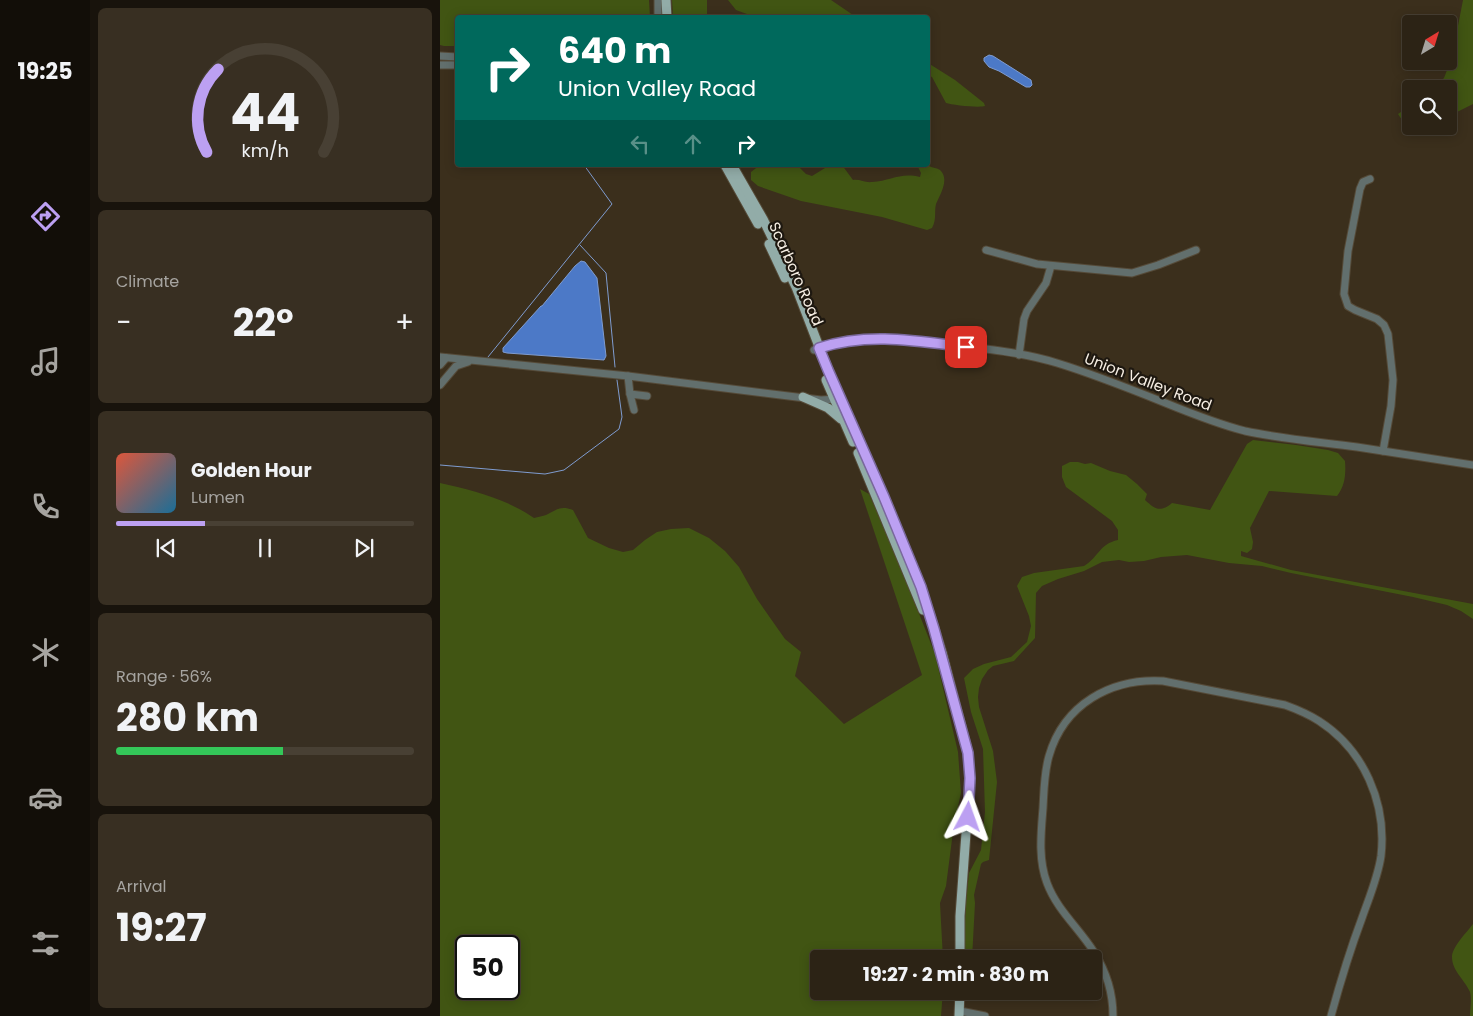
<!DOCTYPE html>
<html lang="en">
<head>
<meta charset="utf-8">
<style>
  :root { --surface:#2c2315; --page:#382f22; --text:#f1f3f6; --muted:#a6a4a0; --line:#484034; --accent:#bca0f2 }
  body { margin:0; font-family:Poppins,sans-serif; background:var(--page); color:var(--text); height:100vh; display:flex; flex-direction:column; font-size:19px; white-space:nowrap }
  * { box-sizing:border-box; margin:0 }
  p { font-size:16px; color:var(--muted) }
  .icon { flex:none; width:28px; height:28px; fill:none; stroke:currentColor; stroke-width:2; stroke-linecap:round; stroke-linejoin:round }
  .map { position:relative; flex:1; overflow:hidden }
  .panel { display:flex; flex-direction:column; gap:8px; padding:8px; background:#18130c; width:350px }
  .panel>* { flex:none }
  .hud { position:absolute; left:15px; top:15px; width:475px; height:152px; border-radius:5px; box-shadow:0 2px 12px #0003,0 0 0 1px var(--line); background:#00695c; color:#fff; overflow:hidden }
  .needle { width:32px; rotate:38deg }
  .tools { position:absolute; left:962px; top:15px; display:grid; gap:10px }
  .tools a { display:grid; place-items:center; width:55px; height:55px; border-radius:5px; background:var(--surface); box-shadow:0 2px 12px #0003,0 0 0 1px var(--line); font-size:25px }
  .speed { position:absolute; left:15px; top:935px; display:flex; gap:10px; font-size:25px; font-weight:700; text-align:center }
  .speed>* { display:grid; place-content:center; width:65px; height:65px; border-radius:50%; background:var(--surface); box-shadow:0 2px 12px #0003,0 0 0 1px var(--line); line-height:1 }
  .speed .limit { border:2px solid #111; border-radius:8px; background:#fff; color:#111 }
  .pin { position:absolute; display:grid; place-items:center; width:42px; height:42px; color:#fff; margin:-21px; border-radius:10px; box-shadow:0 2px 8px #0006 }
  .me { position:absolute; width:55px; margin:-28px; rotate:4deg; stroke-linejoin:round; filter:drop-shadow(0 0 4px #0008) }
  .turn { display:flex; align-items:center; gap:18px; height:105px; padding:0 20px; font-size:22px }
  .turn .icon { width:65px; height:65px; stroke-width:2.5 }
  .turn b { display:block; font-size:35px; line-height:42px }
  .lanes { display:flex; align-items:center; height:48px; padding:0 20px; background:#0003; justify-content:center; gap:25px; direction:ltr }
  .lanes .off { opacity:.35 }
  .big { font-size:38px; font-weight:700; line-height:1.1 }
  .panel .card { flex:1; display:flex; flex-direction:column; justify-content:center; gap:8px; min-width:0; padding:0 18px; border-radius:8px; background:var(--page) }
  .panel .dial { align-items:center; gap:0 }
  .dial svg { height:130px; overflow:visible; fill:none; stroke:var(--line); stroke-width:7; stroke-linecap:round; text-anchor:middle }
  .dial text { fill:var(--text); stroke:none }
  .song { display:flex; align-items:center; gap:15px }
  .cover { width:60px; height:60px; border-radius:8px; background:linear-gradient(135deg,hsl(10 70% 55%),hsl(200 70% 35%)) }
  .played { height:5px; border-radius:2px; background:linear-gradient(90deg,var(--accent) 30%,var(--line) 30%) }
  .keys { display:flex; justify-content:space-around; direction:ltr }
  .heat { display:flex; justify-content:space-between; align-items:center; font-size:28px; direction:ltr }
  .charge { height:8px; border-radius:4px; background:linear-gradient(90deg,#34c759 56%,var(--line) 0) }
  .trip { position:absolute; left:370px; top:950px; width:292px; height:50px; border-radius:5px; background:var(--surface); box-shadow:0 2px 12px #0003,0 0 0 1px var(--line); font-weight:700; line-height:50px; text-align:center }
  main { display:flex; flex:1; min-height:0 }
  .tab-bar { display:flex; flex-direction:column; width:90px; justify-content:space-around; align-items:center; background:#120e08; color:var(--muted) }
  .tab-bar .icon { width:35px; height:35px }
  .tab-bar .current { color:var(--accent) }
  .tab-bar b { font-size:22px; color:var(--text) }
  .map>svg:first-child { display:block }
  .green { fill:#415513; fill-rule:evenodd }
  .water { fill:#4c79c7; stroke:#7f9cd0 }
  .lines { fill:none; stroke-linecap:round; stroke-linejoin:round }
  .stream { stroke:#7f9cd0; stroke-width:1 }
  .minor-casing { stroke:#554a38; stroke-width:9 }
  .major-casing { stroke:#554a38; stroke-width:11 }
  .minor { stroke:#626f6d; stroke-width:7 }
  .major { stroke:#92aca8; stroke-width:9 }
  .route-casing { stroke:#7a689d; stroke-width:12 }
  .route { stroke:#bca0f2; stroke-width:9 }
  .labels { text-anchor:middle; stroke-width:4.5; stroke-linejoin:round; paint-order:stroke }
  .street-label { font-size:15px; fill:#f7efe4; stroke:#1e1810 }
</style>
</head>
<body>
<main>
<nav class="tab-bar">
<b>19:25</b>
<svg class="icon current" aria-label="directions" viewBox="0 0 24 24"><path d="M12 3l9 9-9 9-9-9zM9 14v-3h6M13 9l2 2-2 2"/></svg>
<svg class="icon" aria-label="music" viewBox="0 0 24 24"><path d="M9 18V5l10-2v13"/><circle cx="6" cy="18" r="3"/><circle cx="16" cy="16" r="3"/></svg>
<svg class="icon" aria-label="phone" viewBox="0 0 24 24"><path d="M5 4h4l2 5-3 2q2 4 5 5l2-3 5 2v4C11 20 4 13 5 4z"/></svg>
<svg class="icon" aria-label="climate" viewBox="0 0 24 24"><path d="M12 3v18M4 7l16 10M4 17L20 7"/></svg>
<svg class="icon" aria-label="car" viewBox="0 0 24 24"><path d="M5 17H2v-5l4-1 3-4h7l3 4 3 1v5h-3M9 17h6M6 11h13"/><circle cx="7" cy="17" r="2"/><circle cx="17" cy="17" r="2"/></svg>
<svg class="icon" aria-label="filters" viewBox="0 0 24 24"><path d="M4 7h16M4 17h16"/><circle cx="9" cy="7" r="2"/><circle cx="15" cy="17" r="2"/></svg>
</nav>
<section class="panel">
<div class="card dial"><svg viewBox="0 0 100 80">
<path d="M14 69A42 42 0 1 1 86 69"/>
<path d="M14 69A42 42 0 0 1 21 18" stroke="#bca0f2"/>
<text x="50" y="56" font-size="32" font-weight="700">44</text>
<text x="50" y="72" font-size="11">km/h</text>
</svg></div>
<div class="card"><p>Climate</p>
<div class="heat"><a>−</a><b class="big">22°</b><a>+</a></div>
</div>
<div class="card">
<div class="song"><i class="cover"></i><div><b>Golden Hour</b><p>Lumen</p></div></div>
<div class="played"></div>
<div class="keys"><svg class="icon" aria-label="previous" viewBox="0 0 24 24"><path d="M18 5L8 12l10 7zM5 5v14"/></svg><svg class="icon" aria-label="pause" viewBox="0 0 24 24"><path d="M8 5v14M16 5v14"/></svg><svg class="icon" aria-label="next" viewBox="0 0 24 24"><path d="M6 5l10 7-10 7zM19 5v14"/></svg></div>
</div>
<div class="card"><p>Range · 56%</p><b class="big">280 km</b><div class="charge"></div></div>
<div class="card"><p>Arrival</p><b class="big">19:27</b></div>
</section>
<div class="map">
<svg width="1033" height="1016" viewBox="0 0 1033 1016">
  <rect width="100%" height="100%" fill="#3b2f1c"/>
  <!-- green -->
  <g class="green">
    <polygon points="0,0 209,0 210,17 18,18 17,46 4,46 0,45"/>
    <polygon points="232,0 267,0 267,14 270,17 233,17"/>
    <polygon points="288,0 391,0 416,17 315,17 296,10"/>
    <polygon points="1023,0 1033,0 1033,104 1009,116 1009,89 992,89 1004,78 1012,57"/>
    <path d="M488 63 515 80 544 103 545 106C539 108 512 105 506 103L492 77 488 75Z"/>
    <polygon points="971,105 971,126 989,126 974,134 968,129 958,114"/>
    <path d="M488 163 489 166C493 168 497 168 500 170 510 179 500 195 496 204 494 212 497 219 492 228L487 230 442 217 361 201 318 186 311 180V172L320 165H357L366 174 372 176 385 168 386 165H402L413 180C420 179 425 183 432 182 451 181 460 172 480 177L481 173 477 165H488Z"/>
    <path d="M813 440 856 445 888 450 898 453 905 461C906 474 905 486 897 496L829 491 810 528 813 542 812 549 807 553 801 551V556L851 570 1033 604V619L1021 611 1007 605 973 597 851 573 822 566 789 563 747 555 721 557 704 561 689 562 679 560 662 562 644 571 618 579 602 586 596 593 595 638 574 661 553 666 548 670 542 679 539 688 538 697 539 707 553 751 557 782 549 860 543 862 541 864 534 895 535 903 532 959H523L526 902 529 873 541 850 545 812 543 749 531 712 524 678 533 669 544 664 571 657 587 642 591 626 589 616 577 586 582 577 594 573 644 566C659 557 659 544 678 540V530L672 521 626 487 622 477V466L630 462H638L645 464 651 463 670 471 686 475 697 484 707 494 705 500C715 509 720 513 732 503L770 510 807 444Z"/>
    <path d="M0 483C32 490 67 499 94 518 98 517 103 516 106 515 117 510 120 505 133 510L148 538 169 548 183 552 193 550 205 540 217 532 231 529 249 528 269 538 285 551 299 567 317 599 345 639 361 652 355 676 404 724 482 675 420 489 429 494 456 555 495 654 518 752 521 793 514 824 506 886 500 903 503 959H379V991H503L501 1016H0ZM26 946H69V989H26Z"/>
    <path d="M1033 924V1016H1030C1030 1009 1032 999 1030 992 1025 980 1012 971 1012 957 1012 947 1027 932 1033 924Z"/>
  </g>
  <!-- water -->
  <g class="water">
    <polygon points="549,55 553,56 591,80 592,85 590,87 586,87 559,71 549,67 544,61 544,58"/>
    <polygon points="141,261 145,262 157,278 166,356 164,360 67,353 63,352 63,348 101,306 102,306 135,266"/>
  </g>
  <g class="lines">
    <!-- stream -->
    <g class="stream">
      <polyline points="140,245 166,273 175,367"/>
      <polyline points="48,357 172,204 144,165"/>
      <polyline points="0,465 105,474 124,470 179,429 182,417 177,380"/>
    </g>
    <defs>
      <g id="minor">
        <polyline points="218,18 218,0"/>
        <polyline points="0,56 18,57"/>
        <polyline points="0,65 18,65"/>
        <polyline points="930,179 923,182 920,189 908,251 904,294 908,306 915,310 937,319 944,325 948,334 953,380 951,406 943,451"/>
        <polyline points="546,250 597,264 692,273 718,265 756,250"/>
        <path d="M374 350C414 334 456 338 497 344 537 348 578 351 617 363 653 374 688 388 723 402 750 413 777 424 805 431 842 439 880 442 917 447 956 453 994 459 1033 465"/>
        <polyline points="579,355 584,319 587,311 606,283 611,266"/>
        <polyline points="0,357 188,376 381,400 398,399"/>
        <polyline points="0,365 6,358"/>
        <polyline points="188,376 190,394 194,410"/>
        <polyline points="0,385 16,366 28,362"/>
        <polyline points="190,394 207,396"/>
        <polyline points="520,1011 545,1016"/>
        <path d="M673 1016C673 994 666 971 654 952 639 928 617 910 607 883 598 859 601 833 603 808 604 791 604 773 609 756 624 704 671 678 723 681L845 705C856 709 868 714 879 721 924 750 947 803 941 856 938 877 929 898 922 918 910 950 900 983 891 1016"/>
      </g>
      <g id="major">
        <polyline points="226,0 227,18"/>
        <polyline points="285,165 318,224"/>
        <polyline points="292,165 323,219 356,287 388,370 444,497 481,587 502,653 528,753 530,778 520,916 520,959"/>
        <polyline points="329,244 345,278"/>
        <polyline points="386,380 413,442"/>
        <polyline points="363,397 388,408 401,419"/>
        <polyline points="418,453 483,610"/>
        <polyline points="519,1016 520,991"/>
      </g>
    </defs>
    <!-- minor casing -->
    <use href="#minor" class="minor-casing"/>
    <!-- major casing -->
    <use href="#major" class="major-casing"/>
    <!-- minor -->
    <use href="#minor" class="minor"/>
    <!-- major -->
    <use href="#major" class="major"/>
  </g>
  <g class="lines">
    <defs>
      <path id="route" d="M526 347C477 341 428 332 379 348L388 370 444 497 481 587 494 629 528 753 530 778 528 817"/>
    </defs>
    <!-- route casing -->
    <use href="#route" class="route-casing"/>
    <!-- route -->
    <use href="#route" class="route"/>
  </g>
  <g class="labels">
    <!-- street labels -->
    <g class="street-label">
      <text transform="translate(356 274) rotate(66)" y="5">Scarboro Road</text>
      <text transform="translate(708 382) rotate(21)" y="5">Union Valley Road</text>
    </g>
  </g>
</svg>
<div class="tools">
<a><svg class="needle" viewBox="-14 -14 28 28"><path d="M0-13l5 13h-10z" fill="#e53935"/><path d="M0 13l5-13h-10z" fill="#a6a4a0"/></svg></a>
<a><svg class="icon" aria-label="search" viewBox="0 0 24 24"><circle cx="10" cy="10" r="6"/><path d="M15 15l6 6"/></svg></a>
</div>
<div class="speed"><div class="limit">50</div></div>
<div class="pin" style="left:526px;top:347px;background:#d93025"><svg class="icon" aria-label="arrive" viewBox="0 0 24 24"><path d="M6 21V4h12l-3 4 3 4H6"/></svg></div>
<svg class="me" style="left:528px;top:817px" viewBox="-20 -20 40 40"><path d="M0-17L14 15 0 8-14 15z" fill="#bca0f2" stroke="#fff" stroke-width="4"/></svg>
<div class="trip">19:27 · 2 min · 830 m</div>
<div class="hud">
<div class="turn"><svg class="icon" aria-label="right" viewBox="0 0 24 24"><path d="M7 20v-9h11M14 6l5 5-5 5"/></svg><div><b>640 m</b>Union Valley Road</div></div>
<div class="lanes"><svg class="icon off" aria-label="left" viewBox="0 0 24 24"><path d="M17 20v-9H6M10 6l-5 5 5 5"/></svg><svg class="icon off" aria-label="ahead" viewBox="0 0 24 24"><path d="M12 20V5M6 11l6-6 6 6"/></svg><svg class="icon" aria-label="right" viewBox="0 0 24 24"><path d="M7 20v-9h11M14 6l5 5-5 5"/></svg></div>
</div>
</div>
</main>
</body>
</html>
